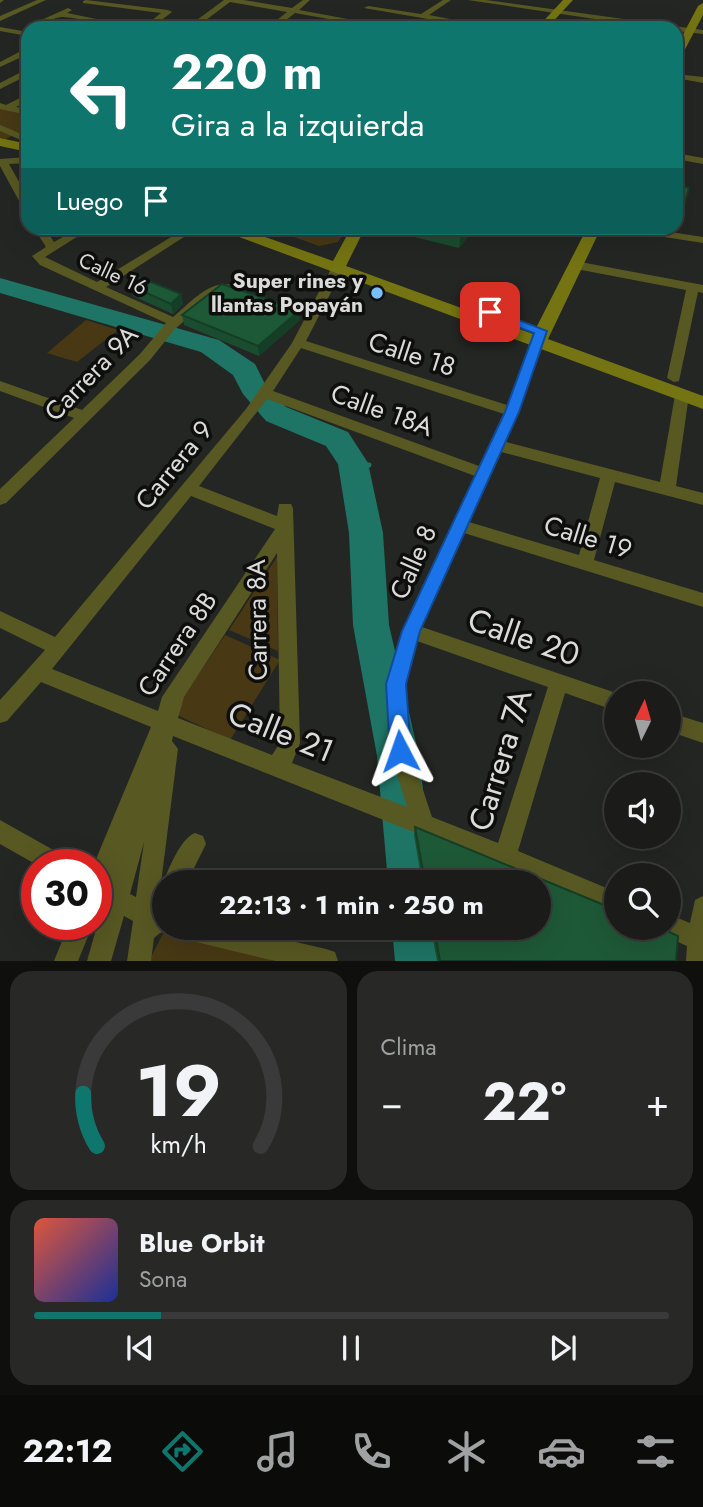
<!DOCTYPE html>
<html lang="es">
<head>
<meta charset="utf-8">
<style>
  :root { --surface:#1b1c1a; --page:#282927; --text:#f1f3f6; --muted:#a0a1a2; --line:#393a39; --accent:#0f766e }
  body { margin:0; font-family:Jost,sans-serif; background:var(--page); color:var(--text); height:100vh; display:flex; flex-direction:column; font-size:26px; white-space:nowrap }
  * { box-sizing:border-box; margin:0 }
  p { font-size:23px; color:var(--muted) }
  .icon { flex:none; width:38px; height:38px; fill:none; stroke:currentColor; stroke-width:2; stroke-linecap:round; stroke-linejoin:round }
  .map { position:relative; height:961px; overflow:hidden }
  .side { display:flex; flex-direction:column; gap:10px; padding:10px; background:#0f0f0e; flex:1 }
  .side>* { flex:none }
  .banner { position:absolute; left:21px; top:21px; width:662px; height:214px; border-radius:21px; box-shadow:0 7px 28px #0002,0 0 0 2px var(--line); background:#0f766e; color:#fff; overflow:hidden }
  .needle { width:46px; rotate:5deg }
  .controls { position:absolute; left:604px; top:681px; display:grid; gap:14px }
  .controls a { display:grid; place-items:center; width:77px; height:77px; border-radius:50%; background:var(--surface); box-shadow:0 7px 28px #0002,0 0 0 2px var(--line); font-size:35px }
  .speed { position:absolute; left:21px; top:849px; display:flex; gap:14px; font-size:35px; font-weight:700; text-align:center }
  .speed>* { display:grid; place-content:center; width:91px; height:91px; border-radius:50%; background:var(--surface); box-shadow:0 7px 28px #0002,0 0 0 2px var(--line); line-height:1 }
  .speed .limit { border:10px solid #d22; background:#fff; color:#111 }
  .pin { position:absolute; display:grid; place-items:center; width:60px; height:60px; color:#fff; margin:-30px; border-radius:14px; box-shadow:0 4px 10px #0006 }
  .me { position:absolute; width:77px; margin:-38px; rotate:356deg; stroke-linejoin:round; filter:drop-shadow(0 0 5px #0008) }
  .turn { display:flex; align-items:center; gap:24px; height:147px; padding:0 35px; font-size:32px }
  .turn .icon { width:91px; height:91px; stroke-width:2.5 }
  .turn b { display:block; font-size:49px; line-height:60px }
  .then { display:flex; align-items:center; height:66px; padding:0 35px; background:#0003; gap:14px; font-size:26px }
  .big { font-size:52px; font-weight:700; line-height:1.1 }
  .side .tile { flex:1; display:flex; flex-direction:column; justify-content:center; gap:10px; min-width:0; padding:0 24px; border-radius:21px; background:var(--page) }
  .side .dial { align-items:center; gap:0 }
  .dial svg { height:182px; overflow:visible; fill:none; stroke:var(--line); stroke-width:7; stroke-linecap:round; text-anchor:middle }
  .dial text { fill:var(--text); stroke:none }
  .song { display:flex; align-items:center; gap:21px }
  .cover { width:84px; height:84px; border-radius:10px; background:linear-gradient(135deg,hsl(10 70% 55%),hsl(230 70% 35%)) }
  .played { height:7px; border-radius:4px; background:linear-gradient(90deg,var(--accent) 20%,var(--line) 20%) }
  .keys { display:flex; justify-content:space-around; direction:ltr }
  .heat { display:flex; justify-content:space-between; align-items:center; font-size:38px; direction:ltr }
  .side .tiles { flex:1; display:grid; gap:10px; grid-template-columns:1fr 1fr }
  .tile:last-child { grid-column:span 2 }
  .trip { position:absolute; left:152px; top:870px; width:399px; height:70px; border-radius:35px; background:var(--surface); box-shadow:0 7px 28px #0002,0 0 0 2px var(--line); font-weight:700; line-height:70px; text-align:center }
  .tabs { display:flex; height:112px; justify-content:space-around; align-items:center; background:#0b0b0a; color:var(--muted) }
  .tabs .icon { width:49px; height:49px }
  .tabs .current { color:var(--accent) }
  .tabs b { font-size:32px; color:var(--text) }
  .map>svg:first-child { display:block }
  .green { fill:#483914 }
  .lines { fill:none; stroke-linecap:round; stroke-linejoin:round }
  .stream { stroke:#1e7565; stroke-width:5 }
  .river { fill:#1e7565; fill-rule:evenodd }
  .street { fill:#585823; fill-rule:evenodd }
  .secondary { fill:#747412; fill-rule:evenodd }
  .wall { fill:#1a4d2f }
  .shaded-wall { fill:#153e26 }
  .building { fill:#1e5937; stroke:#153e26; stroke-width:2 }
  .route { fill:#1a73e8; stroke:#114b97; stroke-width:2 }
  .poi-dot { fill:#7abef8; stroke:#0e0e0d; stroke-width:2.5 }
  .labels { text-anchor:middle; stroke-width:7; stroke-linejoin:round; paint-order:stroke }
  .far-street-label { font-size:21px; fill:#dbdcda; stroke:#0e0e0d }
  .far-poi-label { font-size:21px; font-weight:bold; fill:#dbdcda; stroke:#0e0e0d; text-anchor:end }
  .street-label { font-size:26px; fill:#dbdcda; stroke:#0e0e0d }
  .near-street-label { font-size:32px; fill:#dbdcda; stroke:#0e0e0d }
</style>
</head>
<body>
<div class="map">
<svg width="703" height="961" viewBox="0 0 703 961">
  <rect width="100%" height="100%" fill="#242623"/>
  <!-- green -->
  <g class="green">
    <polygon points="0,107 28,113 28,127 6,139 0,138"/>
    <polygon points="269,228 347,228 338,242 319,246"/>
    <polygon points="86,320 118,330 77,362 47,353"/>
    <polygon points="277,557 278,651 229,630"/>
    <polygon points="225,635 280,660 230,740 173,713"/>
    <polygon points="166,928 177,928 274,961 149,961"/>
  </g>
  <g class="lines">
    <!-- stream -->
    <polyline class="stream" points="353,463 369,465"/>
    <!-- river -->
    <g class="river">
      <polygon points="0,278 219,340 255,364 265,384 286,407 348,432 368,463 383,533 389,625 419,756 434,882 388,882 377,756 353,625 349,533 338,464 326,446 266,421 243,394 233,375 201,352 0,293"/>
      <polygon points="392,928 440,928 445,961 395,961"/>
    </g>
    <!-- street -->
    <g class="street">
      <polygon points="0,0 4,0 0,3"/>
      <polygon points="37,0 46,0 0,21 0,16"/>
      <polygon points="86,0 168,10 172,12 151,28 142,28 161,13 83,3 83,1"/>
      <polygon points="224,0 243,0 292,8 303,0 310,0 299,10 396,28 379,28 295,13 276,28 267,28 287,12 230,2 206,20 239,28 201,23 195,28 186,28"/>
      <polygon points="443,0 451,0 429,15 498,28 480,28 364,8 368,6 421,14"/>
      <polygon points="468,0 486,0 703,30 703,34 676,31 676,28 655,28"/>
      <path d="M68 8 72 10 67 13 140 28C114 28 89 19 63 17 51 16 40 31 28 26Z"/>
      <polygon points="0,27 28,32 28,36 0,31"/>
      <polygon points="25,49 28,49 28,54 0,67 0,62"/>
      <polygon points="23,71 28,71 28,75 0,89 0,83"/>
      <polygon points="676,74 703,77 703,83 676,78"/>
      <polygon points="28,94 28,100 16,107 28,109 28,115 0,109 0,103 6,105"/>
      <polygon points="0,125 24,135 26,137 21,140 0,131"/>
      <polygon points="676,153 703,158 703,164 676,159"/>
      <polygon points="28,157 28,163 9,164 28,198 28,211 23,208 0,166 0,159"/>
      <path d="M34 228H45L54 242 79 228H91L45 257 97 282 186 228H198L106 287 173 317C192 301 217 271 242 290L236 294 223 291 211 297 174 330 150 360 6 503 0 505V489L74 418 0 391V381L82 410 140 354 166 323 40 265 32 256 46 247Z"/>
      <polygon points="620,228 644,228 703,237 703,243 626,231"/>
      <polygon points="575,261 703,285 703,293 698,292 679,381 674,382 667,378 686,290 571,268 569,265"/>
      <path d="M337 265 343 269 306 341 507 405 531 341 538 337 543 338 545 341 506 442 660 482 675 395 682 390 689 395 676 486 703 493V505L615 482 594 560 703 593V607L464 533 422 627 616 693V711L565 693 518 851 616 892V916L539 882 173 736 172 741 178 749 160 891 164 889V928H174L172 930 160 933 154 938 151 961H127L133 921 124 916 111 961H87L103 905 96 899V864H94L151 727 41 682 7 721 0 723V700L45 650 0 628V611L55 637 246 409 292 343 331 269ZM301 348 504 414 479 466 273 391ZM267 399 475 476 402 631 386 684 390 751 407 807 292 763 300 743 293 508 291 504H279L277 516 199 486ZM501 452 600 478 579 555 469 522ZM191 496 275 529 162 697 158 711 52 669ZM277 553 280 743 272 755 178 718 184 697ZM417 641 548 687 498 843 432 817 410 751 406 684ZM144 842 136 897 130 894Z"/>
      <polygon points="668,712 703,723 703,743 668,731"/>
      <polygon points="0,820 64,856 67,864 37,865 0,844"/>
      <path d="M195 833 203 836 206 844 187 882H164V885L163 882C170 867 180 839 195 833Z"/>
      <polygon points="703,896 703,961 686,961 687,946 660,934 657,928 668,928 668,914 690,923 695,900"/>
      <polygon points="69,924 93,924 78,961 54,961"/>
      <polygon points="176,928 236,928 326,949 335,952 338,961 275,961 188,940 180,936"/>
    </g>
    <!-- secondary -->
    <g class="secondary">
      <polygon points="563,0 573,0 547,28 537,28"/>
      <polygon points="703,3 703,15 681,57 676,60 676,48 698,6"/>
      <polygon points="0,138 28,144 28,152 0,146"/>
      <polygon points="221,228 240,228 333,261 351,228 365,228 346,266 533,334 587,228 601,228 548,339 703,396 703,409 223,231"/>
    </g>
  </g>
  <!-- wall -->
  <g class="wall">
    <polygon points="676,185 681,216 677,230 661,228 676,228"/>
    <polygon points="382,228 475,228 459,248 382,229"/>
    <polygon points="131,286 181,294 183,304 173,314 133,296"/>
    <polygon points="182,315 300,320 259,356 184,325"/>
    <polygon points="415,827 616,910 616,928 664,928 665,930 678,936 676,961 437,961 431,928 539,928 539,882 422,882 414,835"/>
  </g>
  <!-- shaded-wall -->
  <g class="shaded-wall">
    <polygon points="465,228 475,228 459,248 461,232"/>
    <polygon points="181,294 183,304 173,314 171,304"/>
    <polygon points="300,310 300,320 259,356 258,346"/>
  </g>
  <!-- building -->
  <g class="building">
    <polygon points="676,185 689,188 681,216 676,215"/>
    <polygon points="442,228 465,228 461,232"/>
    <polygon points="136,276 181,294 171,304 131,286"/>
    <polygon points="222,284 300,310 258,346 182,315"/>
    <polygon points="415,827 616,910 616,928 664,928 665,930 678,936 676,961 440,961 434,928 539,928 539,882 425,882"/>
  </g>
  <!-- route -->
  <polygon class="route" points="490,309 547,331 519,412 420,631 406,684 411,751 408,758 400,761 393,758 390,751 386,684 402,631 505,412 534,333 486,315 486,310"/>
  <!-- markers -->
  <circle class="poi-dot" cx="377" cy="293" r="7"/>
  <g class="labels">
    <!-- far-street labels -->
    <g class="far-street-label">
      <text transform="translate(113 274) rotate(25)" y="7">Calle 16</text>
    </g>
    <!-- far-poi labels -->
    <g class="far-poi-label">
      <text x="363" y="288">Super rines y<tspan x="363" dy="24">llantas Popayán</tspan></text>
    </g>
    <!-- street labels -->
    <g class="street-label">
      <text transform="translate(412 354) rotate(18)" y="9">Calle 18</text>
      <text transform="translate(91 373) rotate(-46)" y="9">Carrera 9A</text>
      <text transform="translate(382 410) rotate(20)" y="9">Calle 18A</text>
      <text transform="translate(174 465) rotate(-51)" y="9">Carrera 9</text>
      <text transform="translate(588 537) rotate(17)" y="9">Calle 19</text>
      <text transform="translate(413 562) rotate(-66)" y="9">Calle 8</text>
      <text transform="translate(257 620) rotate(-91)" y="9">Carrera 8A</text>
      <text transform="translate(177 644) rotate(-56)" y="9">Carrera 8B</text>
    </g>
    <!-- near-street labels -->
    <g class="near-street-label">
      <text transform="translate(524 637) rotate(19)" y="11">Calle 20</text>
      <text transform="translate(281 732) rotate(22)" y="11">Calle 21</text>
      <text transform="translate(500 760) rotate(-73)" y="11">Carrera 7A</text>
    </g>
  </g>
</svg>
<div class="controls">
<a><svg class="needle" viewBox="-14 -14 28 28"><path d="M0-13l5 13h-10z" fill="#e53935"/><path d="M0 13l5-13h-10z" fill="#a0a1a2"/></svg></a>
<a><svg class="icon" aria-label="sound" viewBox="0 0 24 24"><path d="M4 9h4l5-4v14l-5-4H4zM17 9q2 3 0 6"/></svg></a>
<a><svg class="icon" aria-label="search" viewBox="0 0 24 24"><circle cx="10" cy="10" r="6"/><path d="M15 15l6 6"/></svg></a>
</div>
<div class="speed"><div class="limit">30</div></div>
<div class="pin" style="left:490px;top:312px;background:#d93025"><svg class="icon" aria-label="arrive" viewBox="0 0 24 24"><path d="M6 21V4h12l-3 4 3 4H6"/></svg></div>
<svg class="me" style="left:400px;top:751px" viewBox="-20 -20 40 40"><path d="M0-17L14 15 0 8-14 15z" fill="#1a73e8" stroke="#fff" stroke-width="4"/></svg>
<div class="trip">22:13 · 1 min · 250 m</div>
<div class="banner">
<div class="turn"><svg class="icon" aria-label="left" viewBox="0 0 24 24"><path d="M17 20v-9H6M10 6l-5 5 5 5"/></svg><div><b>220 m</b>Gira a la izquierda</div></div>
<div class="then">Luego<svg class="icon" aria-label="arrive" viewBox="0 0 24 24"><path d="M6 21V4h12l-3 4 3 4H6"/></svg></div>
</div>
</div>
<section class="side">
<div class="tiles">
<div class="tile dial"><svg viewBox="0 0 100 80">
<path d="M14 69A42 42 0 1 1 86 69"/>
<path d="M14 69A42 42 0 0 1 8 46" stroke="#0f766e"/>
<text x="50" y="56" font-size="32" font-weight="700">19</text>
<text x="50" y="72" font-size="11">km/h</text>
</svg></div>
<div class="tile"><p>Clima</p>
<div class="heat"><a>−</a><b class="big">22°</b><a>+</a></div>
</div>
<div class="tile">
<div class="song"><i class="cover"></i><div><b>Blue Orbit</b><p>Sona</p></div></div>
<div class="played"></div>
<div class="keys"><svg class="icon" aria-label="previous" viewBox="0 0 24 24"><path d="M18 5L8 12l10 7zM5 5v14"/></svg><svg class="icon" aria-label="pause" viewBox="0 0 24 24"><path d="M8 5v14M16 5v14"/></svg><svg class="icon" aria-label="next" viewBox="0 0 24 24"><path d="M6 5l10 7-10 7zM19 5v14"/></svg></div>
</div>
</div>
</section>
<nav class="tabs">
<b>22:12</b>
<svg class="icon current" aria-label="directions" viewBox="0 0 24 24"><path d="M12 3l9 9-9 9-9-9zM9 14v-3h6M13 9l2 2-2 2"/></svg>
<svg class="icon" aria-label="music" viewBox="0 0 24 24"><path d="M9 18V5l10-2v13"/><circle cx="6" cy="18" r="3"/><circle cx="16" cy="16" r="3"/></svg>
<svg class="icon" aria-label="phone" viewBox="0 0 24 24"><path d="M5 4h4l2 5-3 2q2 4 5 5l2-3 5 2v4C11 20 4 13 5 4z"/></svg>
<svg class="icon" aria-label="climate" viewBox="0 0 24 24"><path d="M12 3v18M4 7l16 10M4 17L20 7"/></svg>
<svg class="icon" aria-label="car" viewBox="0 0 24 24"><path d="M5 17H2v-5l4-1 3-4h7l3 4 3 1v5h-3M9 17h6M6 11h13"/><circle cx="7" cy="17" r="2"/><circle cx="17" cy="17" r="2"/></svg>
<svg class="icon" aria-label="filters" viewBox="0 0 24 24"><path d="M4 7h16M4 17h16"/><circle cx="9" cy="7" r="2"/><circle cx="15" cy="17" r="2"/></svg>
</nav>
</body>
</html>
